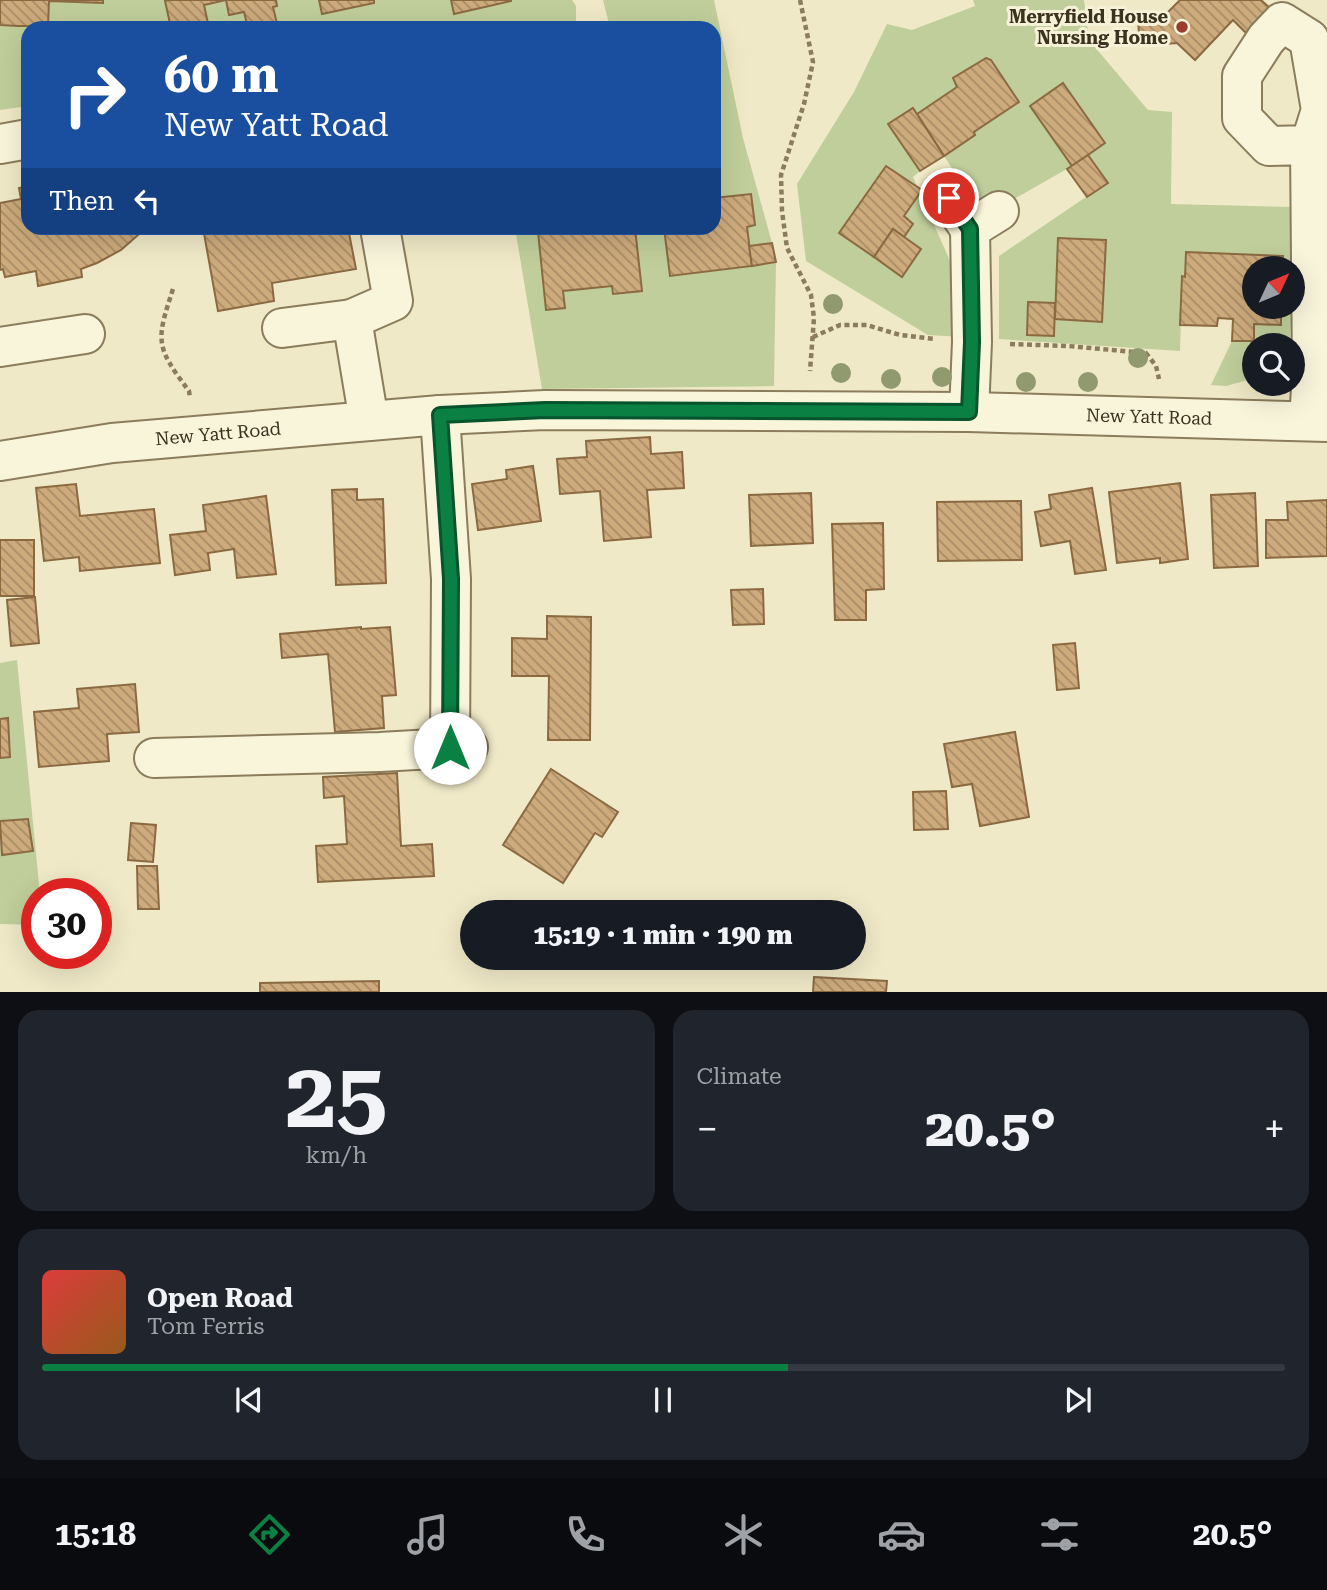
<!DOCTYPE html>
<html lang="en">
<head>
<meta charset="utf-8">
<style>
  :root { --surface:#171b24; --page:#20242c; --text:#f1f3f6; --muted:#9ea1a6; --line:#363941; --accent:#0b8043 }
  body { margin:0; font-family:"Roboto Serif",serif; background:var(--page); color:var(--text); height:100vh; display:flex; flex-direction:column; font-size:26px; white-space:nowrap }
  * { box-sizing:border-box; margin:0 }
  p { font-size:23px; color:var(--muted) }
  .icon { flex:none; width:38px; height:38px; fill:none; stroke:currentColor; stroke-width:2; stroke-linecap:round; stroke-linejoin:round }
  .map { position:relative; height:992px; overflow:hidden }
  .drawer { display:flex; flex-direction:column; gap:18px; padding:18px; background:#0d0f14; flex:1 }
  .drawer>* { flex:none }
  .banner { position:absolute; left:21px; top:21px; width:700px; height:214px; border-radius:21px; box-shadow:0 7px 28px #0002; background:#1a4fa0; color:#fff; overflow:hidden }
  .needle { width:46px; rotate:46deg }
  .controls { position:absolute; left:1242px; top:256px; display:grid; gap:14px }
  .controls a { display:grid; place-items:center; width:63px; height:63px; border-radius:50%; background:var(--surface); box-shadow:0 7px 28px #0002; font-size:35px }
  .speed { position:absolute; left:21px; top:878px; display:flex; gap:14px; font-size:35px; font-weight:700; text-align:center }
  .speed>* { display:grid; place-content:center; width:91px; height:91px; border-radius:50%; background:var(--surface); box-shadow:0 7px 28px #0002; line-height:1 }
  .speed .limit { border:10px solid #d22; background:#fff; color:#111 }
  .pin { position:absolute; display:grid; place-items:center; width:60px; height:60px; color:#fff; margin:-30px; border:4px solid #fff; border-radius:50%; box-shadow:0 2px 7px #0007 }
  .me { position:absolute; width:77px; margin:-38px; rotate:0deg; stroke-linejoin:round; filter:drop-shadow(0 0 5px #0008) }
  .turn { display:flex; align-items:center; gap:24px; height:147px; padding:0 28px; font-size:32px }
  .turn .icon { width:91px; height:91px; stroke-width:2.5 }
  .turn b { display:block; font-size:49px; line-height:60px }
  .then { display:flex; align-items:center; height:66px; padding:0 28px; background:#0003; gap:14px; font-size:26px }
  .big { font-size:52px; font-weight:800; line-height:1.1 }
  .drawer .tile { flex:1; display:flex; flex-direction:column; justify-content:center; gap:10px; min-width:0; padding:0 24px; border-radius:21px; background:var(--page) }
  .drawer .dial { align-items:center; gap:0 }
  .dial b { font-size:91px; line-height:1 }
  .song { display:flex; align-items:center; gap:21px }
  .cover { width:84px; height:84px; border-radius:10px; background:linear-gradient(135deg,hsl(0 70% 55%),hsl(30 70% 35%)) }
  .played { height:7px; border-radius:4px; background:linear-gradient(90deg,var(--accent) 60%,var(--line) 60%) }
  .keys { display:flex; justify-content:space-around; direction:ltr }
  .heat { display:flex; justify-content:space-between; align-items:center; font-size:38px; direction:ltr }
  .drawer .tiles { flex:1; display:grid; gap:18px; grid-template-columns:1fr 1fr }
  .tile:last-child { grid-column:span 2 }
  .trip { position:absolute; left:460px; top:900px; width:406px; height:70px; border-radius:35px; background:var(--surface); box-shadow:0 7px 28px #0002; font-weight:800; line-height:70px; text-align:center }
  .menu { display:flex; height:112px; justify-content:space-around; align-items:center; background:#090b0e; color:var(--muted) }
  .menu .icon { width:49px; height:49px }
  .menu .current { color:var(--accent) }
  .menu b { font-size:32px; color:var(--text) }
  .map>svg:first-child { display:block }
  .garden { fill:#c0ce9b }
  .building { fill:url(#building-back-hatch); stroke:#8b6a42; stroke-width:2 }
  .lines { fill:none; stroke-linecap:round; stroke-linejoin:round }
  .minor-casing { stroke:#8b7c5c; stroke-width:42 }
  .path { stroke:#8b7c5c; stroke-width:4.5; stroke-dasharray:5 3.5; stroke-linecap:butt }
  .minor { stroke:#f9f5db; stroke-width:38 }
  .tree { fill:#91996e }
  .route-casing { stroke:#07532c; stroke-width:18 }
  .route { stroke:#0b8043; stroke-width:12 }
  .poi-dot { fill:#9b3c2c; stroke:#f6f2d7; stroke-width:2.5 }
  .labels { text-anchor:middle; stroke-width:6; stroke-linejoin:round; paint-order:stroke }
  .poi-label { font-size:18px; font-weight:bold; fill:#3b3220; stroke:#f6f2d7; text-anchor:end }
  .street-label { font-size:18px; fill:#3b3220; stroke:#f6f2d7 }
</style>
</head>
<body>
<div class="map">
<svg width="1327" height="992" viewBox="0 0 1327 992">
  <defs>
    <pattern id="building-back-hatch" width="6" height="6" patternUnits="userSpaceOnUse" patternTransform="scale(1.75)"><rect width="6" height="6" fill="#cdab7d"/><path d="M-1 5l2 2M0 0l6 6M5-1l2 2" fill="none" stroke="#a88c66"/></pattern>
  </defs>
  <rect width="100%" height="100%" fill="#efe9c7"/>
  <!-- garden -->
  <g class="garden">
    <polygon points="103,0 170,0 171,28 28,28 28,106 0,110 0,25 48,26 49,1 103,3"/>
    <polygon points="226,0 229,15 244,12 248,28 209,28 204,5"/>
    <polygon points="276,0 451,0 454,13 511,0 572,0 576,6 576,24 561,28 483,28 481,21 449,28 278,28 273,7 277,6"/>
    <polygon points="603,0 714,0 743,138 772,243 749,246 747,227 755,225 751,194 714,198 714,28 610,28"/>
    <polygon points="973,0 1084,0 1089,40 1148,110 1172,112 1171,204 1292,207 1291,268 1283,268 1282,256 1186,253 1185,277 1182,277 1180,351 999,339 999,256 1108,182 1088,155 1105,142 1063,83 1030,106 1072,166 1009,202 981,203 963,185 944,156 975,135 974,132 1018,102 991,60 986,58 953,78 957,87 917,114 889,125 920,171 913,177 950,261 963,337 928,335 806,261 797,184 854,92 887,24 912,30 975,6"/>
    <polygon points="515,228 664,228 670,276 776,262 774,386 542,389"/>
    <polygon points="1281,306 1291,306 1290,345 1255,345 1255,378 1226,386 1211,385 1232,341 1254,341 1254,324 1281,325"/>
    <polygon points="17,660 40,894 37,894 37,925 0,924 0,837 3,855 33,851 28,819 0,821 0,758 10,757 9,739 0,719 0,663"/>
  </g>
  <!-- building -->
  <g class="building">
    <polygon points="0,0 103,0 103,3 49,1 48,26 18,26 0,25"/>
    <polygon points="170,0 276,0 277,6 273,7 278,28 248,28 244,12 229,15 226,0 204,5 209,28 171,28 165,1"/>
    <polygon points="319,0 374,0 374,3 322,14"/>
    <polygon points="451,0 511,0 511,1 454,14"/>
    <polygon points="1180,0 1261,0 1271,9 1247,34 1233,20 1195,60 1177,43 1140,46 1138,21 1161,19"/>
    <polygon points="986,58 991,60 1019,102 974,132 975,135 944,156 917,114 957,87 953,78"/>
    <polygon points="1063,83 1105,143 1072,166 1030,106"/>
    <polygon points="913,108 944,156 920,171 888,124"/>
    <polygon points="1088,155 1108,183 1087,197 1067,169"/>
    <polygon points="886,166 922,190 904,216 913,224 904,237 893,229 874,257 839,233"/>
    <polygon points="28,186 28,228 146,228 121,250 97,263 81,269 82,277 38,286 36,271 5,277 3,269 0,270 0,203 21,199 19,188"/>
    <polygon points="751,194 755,225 747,227 752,266 670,276 664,228 714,228 714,198"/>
    <polygon points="203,228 348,228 356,269 272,283 274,301 218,311"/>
    <polygon points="583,228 635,228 642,291 613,294 612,286 563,291 565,308 546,310 538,232"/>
    <polygon points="893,229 921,249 902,277 874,257"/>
    <polygon points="1058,238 1106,240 1102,322 1055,319"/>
    <polygon points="772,243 776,262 752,266 749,246"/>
    <polygon points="1186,252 1283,256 1283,268 1255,268 1255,306 1281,306 1281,325 1254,324 1254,341 1232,341 1233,319 1218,318 1217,326 1180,325 1182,276 1185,277"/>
    <polygon points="1028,302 1055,303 1054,336 1027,335"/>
    <polygon points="650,437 651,454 682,452 684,488 647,490 651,537 604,541 600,491 560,494 557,459 587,457 586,441"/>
    <polygon points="533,466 541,521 478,530 472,484 507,479 506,470"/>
    <polygon points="1180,483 1188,559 1160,563 1160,558 1117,563 1109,492"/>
    <polygon points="76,484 80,516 154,509 160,563 80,571 79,557 44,561 36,488"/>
    <polygon points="1092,488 1106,570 1075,574 1070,541 1041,546 1035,512 1051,509 1049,495"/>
    <polygon points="357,489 357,500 383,499 386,583 336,585 332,490"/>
    <polygon points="811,493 813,543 751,546 749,495"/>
    <polygon points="1255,493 1258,566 1214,568 1211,495"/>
    <polygon points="266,496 276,574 237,578 234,549 208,553 210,570 175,575 170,535 206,531 203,505"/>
    <polygon points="1327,500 1327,556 1266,558 1266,520 1288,520 1287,502"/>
    <polygon points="1021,501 1022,560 938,561 937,502"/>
    <polygon points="883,523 884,589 866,590 866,620 835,620 832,524"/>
    <rect x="0" y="540" width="34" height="56"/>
    <polygon points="763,589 764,624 733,625 731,590"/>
    <polygon points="35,597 39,643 11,646 7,600"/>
    <polygon points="547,616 591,617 590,740 548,740 549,676 512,676 512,638 547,639"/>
    <polygon points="361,627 361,629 390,627 396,695 382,696 384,728 335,732 328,654 282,658 280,634"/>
    <polygon points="1075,643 1079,688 1057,690 1053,645"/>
    <polygon points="135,684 139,732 107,734 109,761 39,767 34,712 79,708 77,689"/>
    <polygon points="8,718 10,757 0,758 0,719"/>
    <polygon points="1015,732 1029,817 980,826 972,784 952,787 944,744"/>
    <polygon points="551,769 618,812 602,837 595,833 563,883 503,845"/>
    <polygon points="397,773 401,846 432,844 434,876 318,882 316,846 347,844 344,796 324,798 323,777"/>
    <polygon points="946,791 948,829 914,830 913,792"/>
    <polygon points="28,819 33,851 2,855 0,821"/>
    <polygon points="131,823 156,825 153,862 128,860"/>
    <polygon points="137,866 157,866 159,909 138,909"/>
    <polygon points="814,977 887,981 886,992 813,992"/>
    <polygon points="379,981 379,992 260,992 260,983"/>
  </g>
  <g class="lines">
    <defs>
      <g id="minor">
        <polyline points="0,144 28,139"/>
        <polyline points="949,198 970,229"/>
        <polyline points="282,328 352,319"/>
        <polyline points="0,347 85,334"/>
        <polyline points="969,412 972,342 970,229 999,211"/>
        <polyline points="440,415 451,579 450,748 468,747"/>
        <polyline points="369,421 352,319 393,301 380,228"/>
        <polyline points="1309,421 1312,372 1310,145 1321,110 1309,39 1282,22 1266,39 1242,76 1242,118 1269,146 1310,145"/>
        <path id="s1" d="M0 461 112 443 440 415 545 410 969 412 1327 422"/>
        <polyline points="154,758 380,752 450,748"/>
      </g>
    </defs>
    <!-- minor casing -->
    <use href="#minor" class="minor-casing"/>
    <!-- path -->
    <g class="path">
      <polyline points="800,0 813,62 804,104 781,175 782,211 787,248 811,295 814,318 810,371"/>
      <path d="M173 289C156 341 155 346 189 391L190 398"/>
      <polyline points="813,337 840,325 867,325 900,335 935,339"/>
      <polyline points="1010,344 1068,346 1146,353 1156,366 1159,379"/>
    </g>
    <!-- minor -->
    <use href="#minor" class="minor"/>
  </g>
  <!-- trees -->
  <g class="tree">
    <circle cx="833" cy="304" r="10"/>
    <circle cx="1138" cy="358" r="10"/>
    <circle cx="841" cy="373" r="10"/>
    <circle cx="942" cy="377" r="10"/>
    <circle cx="891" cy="379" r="10"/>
    <circle cx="1026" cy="382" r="10"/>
    <circle cx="1088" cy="382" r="10"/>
  </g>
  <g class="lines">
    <defs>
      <polyline id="route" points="450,748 451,579 440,415 545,410 969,412 972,342 970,229 949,198"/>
    </defs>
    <!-- route casing -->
    <use href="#route" class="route-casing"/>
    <!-- route -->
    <use href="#route" class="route"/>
  </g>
  <!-- markers -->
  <circle class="poi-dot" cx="1182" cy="27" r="7"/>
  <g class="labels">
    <!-- poi labels -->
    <g class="poi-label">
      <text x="1168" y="23">Merryfield House<tspan x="1168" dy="21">Nursing Home</tspan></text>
    </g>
    <!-- street labels -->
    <g class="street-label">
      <text dy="6" stroke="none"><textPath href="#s1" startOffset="1152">New Yatt Road</textPath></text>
      <text dy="6" stroke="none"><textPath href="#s1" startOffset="220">New Yatt Road</textPath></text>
    </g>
  </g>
</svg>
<div class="controls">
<a><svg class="needle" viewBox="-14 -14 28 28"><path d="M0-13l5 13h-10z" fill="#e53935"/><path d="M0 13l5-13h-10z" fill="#9ea1a6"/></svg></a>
<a><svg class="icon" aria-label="search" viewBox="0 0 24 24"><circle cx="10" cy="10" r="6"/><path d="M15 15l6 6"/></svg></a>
</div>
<div class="speed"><div class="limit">30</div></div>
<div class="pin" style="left:949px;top:198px;background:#d93025"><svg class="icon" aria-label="arrive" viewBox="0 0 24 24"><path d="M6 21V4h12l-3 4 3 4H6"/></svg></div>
<svg class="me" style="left:450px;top:748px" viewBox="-20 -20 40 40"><circle r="19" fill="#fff"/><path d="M0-13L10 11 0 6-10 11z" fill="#0b8043"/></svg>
<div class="trip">15:19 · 1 min · 190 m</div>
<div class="banner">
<div class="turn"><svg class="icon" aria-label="right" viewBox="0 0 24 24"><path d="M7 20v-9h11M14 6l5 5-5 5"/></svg><div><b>60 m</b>New Yatt Road</div></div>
<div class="then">Then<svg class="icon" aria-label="left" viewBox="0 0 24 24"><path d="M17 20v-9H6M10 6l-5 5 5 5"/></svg></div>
</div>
</div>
<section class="drawer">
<div class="tiles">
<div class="tile dial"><b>25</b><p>km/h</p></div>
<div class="tile"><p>Climate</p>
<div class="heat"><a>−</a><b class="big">20.5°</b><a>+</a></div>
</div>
<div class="tile">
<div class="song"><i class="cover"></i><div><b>Open Road</b><p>Tom Ferris</p></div></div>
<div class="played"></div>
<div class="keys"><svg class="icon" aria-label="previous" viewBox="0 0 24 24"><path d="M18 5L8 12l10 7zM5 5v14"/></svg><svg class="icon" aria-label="pause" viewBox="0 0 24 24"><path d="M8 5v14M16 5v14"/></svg><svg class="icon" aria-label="next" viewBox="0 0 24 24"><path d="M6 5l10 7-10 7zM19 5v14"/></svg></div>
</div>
</div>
</section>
<nav class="menu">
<b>15:18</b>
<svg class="icon current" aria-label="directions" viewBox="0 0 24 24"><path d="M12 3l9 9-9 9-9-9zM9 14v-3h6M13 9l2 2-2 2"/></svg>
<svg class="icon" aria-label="music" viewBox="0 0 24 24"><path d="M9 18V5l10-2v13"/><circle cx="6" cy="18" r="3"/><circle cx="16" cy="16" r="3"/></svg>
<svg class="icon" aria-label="phone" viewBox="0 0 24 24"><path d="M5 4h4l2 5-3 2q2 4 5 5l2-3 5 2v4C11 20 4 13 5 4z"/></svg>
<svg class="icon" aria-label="climate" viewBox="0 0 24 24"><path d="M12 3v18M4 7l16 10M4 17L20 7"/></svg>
<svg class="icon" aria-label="car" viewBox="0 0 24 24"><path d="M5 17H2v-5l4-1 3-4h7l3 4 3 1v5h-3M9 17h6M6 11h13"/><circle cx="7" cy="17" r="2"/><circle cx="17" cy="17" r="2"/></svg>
<svg class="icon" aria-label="filters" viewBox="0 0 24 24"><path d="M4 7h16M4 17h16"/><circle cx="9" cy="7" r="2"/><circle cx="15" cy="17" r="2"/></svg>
<b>20.5°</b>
</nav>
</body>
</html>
